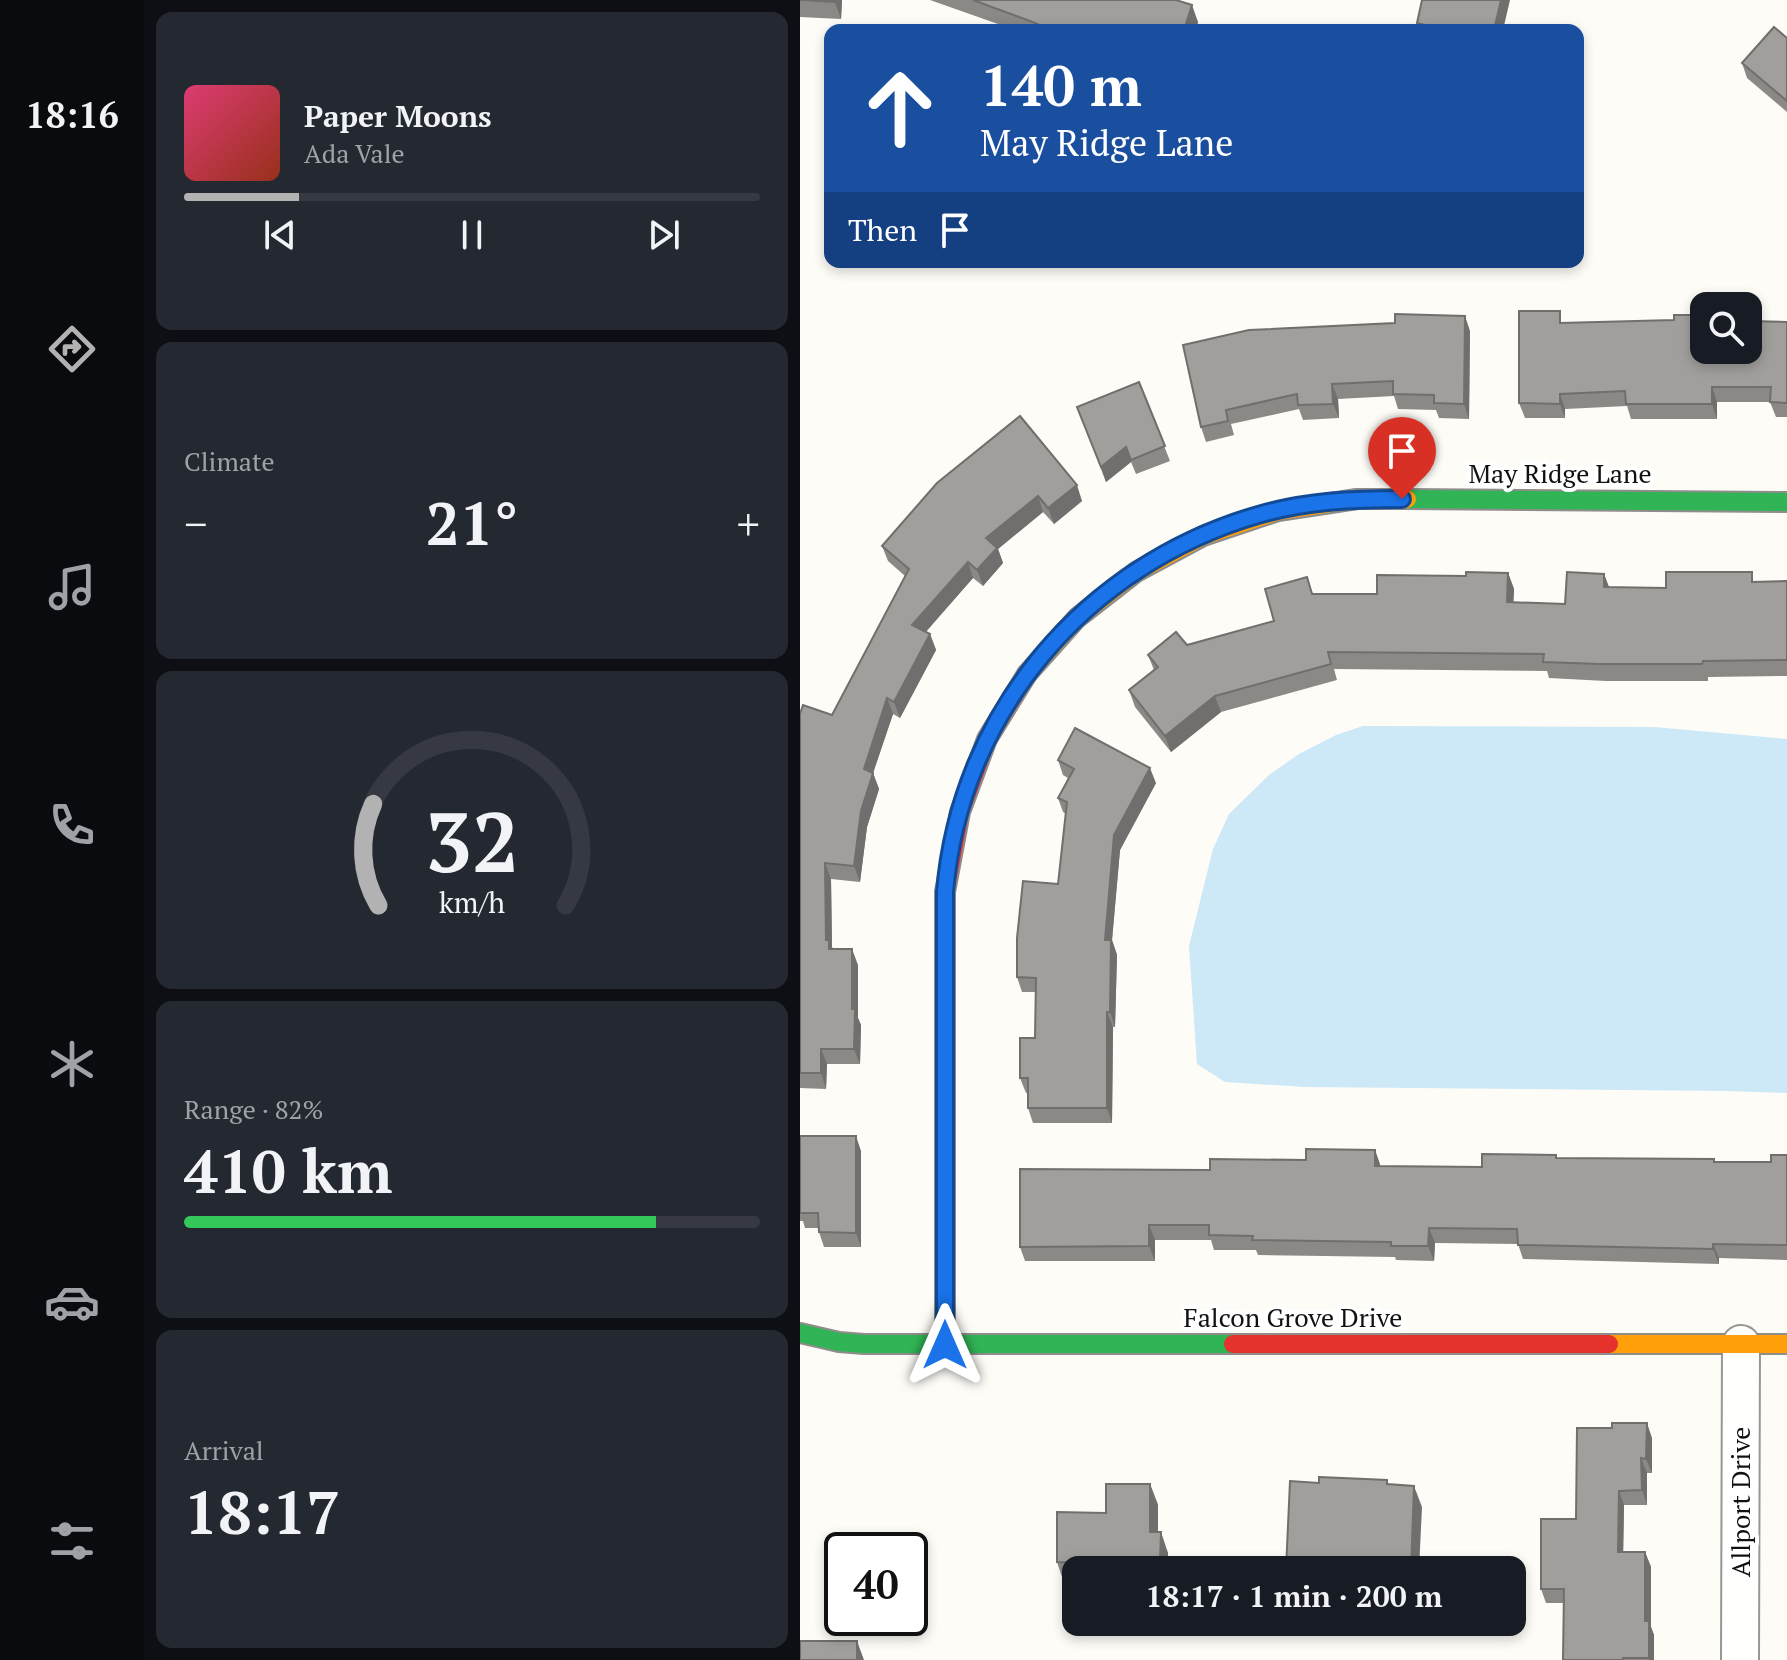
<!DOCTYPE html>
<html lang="en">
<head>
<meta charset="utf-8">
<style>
  :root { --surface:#171b24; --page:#242831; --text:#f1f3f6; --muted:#9ea1a6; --line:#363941; --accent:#b2b2b3 }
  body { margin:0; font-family:"PT Serif",serif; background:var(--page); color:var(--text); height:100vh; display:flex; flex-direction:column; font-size:30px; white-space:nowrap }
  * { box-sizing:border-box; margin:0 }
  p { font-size:26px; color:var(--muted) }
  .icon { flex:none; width:44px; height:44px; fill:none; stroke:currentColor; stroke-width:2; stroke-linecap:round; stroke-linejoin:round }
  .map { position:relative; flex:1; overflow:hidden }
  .drawer { display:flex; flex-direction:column; gap:12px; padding:12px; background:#0d0f14; width:656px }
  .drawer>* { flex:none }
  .hud { position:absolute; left:24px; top:24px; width:760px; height:244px; border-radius:16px; box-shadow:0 4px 12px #0003; background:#1a4fa0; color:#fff; overflow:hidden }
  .tools { position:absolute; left:890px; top:292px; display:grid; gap:16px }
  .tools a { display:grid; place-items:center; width:72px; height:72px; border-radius:16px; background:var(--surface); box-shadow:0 4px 12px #0003; font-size:40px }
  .speed { position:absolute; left:24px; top:1532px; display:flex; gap:16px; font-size:40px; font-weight:700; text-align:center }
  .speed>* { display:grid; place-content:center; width:104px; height:104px; border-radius:50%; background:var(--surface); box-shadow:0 4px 12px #0003; line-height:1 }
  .speed .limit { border:4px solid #111; border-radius:12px; background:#fff; color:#111 }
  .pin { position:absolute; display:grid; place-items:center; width:68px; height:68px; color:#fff; margin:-82px -34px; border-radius:50% 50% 50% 0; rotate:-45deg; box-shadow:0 0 8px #0007 }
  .pin .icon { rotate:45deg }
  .me { position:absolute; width:88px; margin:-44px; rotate:0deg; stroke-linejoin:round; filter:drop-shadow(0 0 6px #0008) }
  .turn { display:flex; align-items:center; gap:28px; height:168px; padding:0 24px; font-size:36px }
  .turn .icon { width:104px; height:104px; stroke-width:2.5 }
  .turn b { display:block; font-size:56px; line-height:68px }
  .then { display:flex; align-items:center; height:76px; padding:0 24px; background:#0003; gap:16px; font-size:30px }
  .big { font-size:60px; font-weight:800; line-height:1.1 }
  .drawer .tile { flex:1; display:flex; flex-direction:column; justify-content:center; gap:12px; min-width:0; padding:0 28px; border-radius:16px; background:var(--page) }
  .drawer .dial { align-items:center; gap:0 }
  .dial svg { height:208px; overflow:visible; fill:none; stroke:var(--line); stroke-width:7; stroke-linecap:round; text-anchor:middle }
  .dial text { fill:var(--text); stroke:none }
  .song { display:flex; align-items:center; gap:24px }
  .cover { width:96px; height:96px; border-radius:12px; background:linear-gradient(135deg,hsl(340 70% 55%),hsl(10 70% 35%)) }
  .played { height:8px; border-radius:4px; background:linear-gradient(90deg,var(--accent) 20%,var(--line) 20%) }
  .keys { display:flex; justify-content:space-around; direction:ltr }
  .heat { display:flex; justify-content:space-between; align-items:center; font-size:44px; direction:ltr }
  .charge { height:12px; border-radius:6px; background:linear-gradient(90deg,#34c759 82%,var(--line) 0) }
  .trip { position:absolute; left:262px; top:1556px; width:464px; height:80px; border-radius:16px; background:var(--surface); box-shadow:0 4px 12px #0003; font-weight:800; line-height:80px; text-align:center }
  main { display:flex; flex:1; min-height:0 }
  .tab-bar { display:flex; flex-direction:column; width:144px; justify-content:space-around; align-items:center; background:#090b0e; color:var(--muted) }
  .tab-bar .icon { width:56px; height:56px }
  .tab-bar .active { color:var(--accent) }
  .tab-bar b { font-size:36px; color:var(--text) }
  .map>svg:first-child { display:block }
  .water { fill:#cde8f7 }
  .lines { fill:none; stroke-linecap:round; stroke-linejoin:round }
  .street-casing { stroke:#979795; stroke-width:40 }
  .fast-casing { stroke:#8e8d8b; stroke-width:22 }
  .slow-casing { stroke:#8e8d8b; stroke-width:22 }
  .jam-casing { stroke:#8e8d8b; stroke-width:22 }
  .street { stroke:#fffffe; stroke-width:36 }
  .fast { stroke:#30b455; stroke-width:18 }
  .slow { stroke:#ff9f0a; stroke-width:18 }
  .jam { stroke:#e5322d; stroke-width:18 }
  .wall { fill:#8a8986 }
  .shaded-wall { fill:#716f6d }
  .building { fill:#a19f9c; stroke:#716f6d; stroke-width:2 }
  .route-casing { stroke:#114b97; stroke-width:20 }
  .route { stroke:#1a73e8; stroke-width:14 }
  .labels { text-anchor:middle; stroke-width:8; stroke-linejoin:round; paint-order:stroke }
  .street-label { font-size:26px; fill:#111; stroke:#fff }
</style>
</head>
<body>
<main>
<nav class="tab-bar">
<b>18:16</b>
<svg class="icon active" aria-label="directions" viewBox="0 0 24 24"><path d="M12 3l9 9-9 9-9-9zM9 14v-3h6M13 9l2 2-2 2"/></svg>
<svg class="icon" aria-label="music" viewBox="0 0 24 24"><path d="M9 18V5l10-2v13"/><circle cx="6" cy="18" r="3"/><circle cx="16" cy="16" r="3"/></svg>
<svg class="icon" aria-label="phone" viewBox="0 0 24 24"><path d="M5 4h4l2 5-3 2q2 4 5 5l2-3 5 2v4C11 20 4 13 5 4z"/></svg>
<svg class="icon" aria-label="climate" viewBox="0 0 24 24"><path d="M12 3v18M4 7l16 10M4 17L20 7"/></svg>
<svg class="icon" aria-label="car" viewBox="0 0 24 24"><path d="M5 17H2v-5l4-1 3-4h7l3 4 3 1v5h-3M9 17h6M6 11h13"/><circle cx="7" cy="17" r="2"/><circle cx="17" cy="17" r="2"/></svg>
<svg class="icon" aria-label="filters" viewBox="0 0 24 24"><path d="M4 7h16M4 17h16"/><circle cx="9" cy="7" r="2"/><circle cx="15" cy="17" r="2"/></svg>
</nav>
<section class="drawer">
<div class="tile">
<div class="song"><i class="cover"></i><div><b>Paper Moons</b><p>Ada Vale</p></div></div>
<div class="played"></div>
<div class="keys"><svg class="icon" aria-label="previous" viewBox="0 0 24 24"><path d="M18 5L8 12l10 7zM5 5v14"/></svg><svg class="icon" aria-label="pause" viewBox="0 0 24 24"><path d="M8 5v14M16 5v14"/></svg><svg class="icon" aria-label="next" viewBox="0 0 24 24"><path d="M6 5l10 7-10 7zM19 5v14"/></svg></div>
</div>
<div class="tile"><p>Climate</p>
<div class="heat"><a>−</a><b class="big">21°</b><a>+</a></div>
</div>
<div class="tile dial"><svg viewBox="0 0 100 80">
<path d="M14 69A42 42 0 1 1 86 69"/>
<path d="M14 69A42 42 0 0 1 12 30" stroke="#b2b2b3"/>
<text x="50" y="56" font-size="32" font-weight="700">32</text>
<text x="50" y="72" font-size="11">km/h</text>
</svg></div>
<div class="tile"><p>Range · 82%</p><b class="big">410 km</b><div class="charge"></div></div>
<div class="tile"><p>Arrival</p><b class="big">18:17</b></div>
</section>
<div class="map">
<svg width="987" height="1660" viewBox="0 0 987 1660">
  <rect width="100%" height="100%" fill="#fdfcf7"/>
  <!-- water -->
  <polygon class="water" points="563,726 854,727 987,739 987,1093 925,1091 505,1087 425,1082 397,1064 389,946 413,849 429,814 469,775 499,754 536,735"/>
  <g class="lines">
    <defs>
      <polyline id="street" points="940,1660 941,1344"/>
      <g id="fast">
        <polyline points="607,499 987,502"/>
        <polyline points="145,902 145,1345"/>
        <polyline points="0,1333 39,1342 64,1344 433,1344"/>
      </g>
      <g id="slow">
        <polyline points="227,674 277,618 336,572 403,536 478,511 557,499 607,499"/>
        <polyline points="809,1344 987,1344"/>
      </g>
      <g id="jam">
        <polyline points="145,902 145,892 160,812 187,739 227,674"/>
        <polyline points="433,1344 809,1344"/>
      </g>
    </defs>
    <!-- street casing -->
    <use href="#street" class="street-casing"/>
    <!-- fast casing -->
    <use href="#fast" class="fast-casing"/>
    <!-- slow casing -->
    <use href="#slow" class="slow-casing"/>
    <!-- jam casing -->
    <use href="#jam" class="jam-casing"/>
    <!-- street -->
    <use href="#street" class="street"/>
    <!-- fast -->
    <use href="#fast" class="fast"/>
    <!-- slow -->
    <use href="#slow" class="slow"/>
    <!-- jam -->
    <use href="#jam" class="jam"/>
  </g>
  <!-- wall -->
  <g class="wall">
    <polygon points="0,0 42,0 41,19 0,17"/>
    <polygon points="130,0 376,0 398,22 396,30 215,30"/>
    <polygon points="617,23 703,30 619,30"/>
    <polygon points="987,38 987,112 947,78 942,63"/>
    <polygon points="951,321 987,322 987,417 976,417 970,402 917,402 917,419 831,419 827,406 765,409 765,418 725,418 719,403 764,323"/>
    <polygon points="670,331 669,419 639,418 636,410 598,409 594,396 538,399 539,418 503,420 499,409 431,424 434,435 406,442 401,427 383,345"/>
    <polygon points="339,382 370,461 336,474 331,462 306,482 277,407"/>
    <polygon points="137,483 282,501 254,524 243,512 198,549 203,563 183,586 173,578 125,632 130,634 136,650 100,718 93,714 73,773 79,789 67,827 60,882 31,879 32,947 33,949 58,965 58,1018 61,1025 60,1064 27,1064 26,1089 0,1088 0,714 32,715 105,576 88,561 82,546"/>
    <polygon points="708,573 714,589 713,602 765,604 804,574 809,587 866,588 955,582 987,581 987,676 908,677 908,681 806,681 749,678 747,671 534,669 537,680 421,712 371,752 335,707 329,690 354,670 348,655 474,621 507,577 513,594 577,594 666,576"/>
    <polygon points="258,760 356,783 320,850 312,940 317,955 315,1027 313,1027 312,1123 233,1123 228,1108 228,1093 226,1093 220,1078 235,1038 236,992 222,992 217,977 258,884 266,814 263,812 258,798 268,778 263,775"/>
    <polygon points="0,1136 61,1151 61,1247 24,1247 19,1232 19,1228 5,1228 3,1221 0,1221"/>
    <polygon points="575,1150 580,1166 682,1167 757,1158 914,1159 915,1162 971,1162 987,1155 987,1260 919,1258 919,1264 723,1259 718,1244 635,1243 634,1261 596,1260 595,1257 458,1255 456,1250 414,1250 411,1240 355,1240 355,1261 225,1261 220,1247 410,1170 506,1160"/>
    <polygon points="852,1438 852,1473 847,1473 847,1505 824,1505 823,1552 845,1552 851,1567 851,1627 854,1635 854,1660 763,1660 764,1603 746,1603 741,1589 776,1519"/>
    <polygon points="350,1484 358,1505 358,1532 368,1553 368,1570 276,1570 276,1584 264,1583 257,1562 306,1513"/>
    <polygon points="580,1622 617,1622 617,1624"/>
  </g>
  <!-- shaded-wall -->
  <g class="shaded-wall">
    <polygon points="35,0 42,0 41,19 35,2"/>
    <polygon points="701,0 710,0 703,30 694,30"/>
    <polygon points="392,5 398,22 396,30 384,30"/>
    <polygon points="665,316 670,331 669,419 664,404"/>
    <polygon points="532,384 538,399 539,418 533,404"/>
    <polygon points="912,387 917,402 917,419 912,404"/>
    <polygon points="760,394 765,409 765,418 760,404"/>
    <polygon points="326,447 331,462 306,482 301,467"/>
    <polygon points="277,485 282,501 254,524 248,508"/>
    <polygon points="238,496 243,512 198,549 203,563 183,586 177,570 186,538"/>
    <polygon points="168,562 173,578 118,641 112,625"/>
    <polygon points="708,573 714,589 713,618 707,602"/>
    <polygon points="804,574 810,590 804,587"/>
    <polygon points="130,634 136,650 100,718 94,702"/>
    <polygon points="415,696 421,712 371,752 365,736"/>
    <polygon points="87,698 93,714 69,785 64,769"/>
    <polygon points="350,768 356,783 320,850 312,940 317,955 315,1027 310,1012 305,940 314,835"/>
    <polygon points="73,773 79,789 67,827 60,882 54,866 61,811"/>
    <polygon points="25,863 31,879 32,947 35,955 35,965 26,940"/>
    <polygon points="52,949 58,965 58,1018 61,1025 60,1064 54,1049 52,1009"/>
    <polygon points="307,1012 313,1027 312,1123 307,1108"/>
    <polygon points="21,1049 27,1064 26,1089 21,1073"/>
    <polygon points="56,1136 61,1151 61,1247 56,1233"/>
    <polygon points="575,1150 580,1164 580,1181 575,1166"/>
    <polygon points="349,1225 355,1240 355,1261 349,1246"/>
    <polygon points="629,1228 635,1243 634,1261 628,1246"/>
    <polygon points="913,1244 919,1258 919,1264 913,1249"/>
    <polygon points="847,1423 852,1438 852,1473 846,1459"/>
    <polygon points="841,1458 847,1473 847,1505 842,1490"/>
    <polygon points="350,1484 358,1505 358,1553 350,1532"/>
    <polygon points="614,1486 622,1507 619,1570 611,1570"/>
    <polygon points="819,1491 824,1505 823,1567 818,1552"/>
    <polygon points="361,1532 368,1553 368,1570 363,1570 360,1561"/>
    <polygon points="845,1552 851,1567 851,1627 854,1635 854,1660 849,1660 849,1658 845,1621"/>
    <polygon points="57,1641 64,1660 57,1660"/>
  </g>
  <!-- building -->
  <g class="building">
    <polygon points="0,0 35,0 35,2"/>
    <polygon points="173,0 376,0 392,5 384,30 241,30 238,24"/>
    <polygon points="622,0 701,0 694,30 644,30 617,23"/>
    <polygon points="974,27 987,38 987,101 942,63"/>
    <polygon points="719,311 760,311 760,323 874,320 874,315 904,315 904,350 948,350 948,316 949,321 987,322 987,403 970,402 971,387 912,387 912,404 826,404 825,391 760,394 760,404 719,403"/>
    <polygon points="595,314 665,316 664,404 634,403 634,395 593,394 593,381 532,384 533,404 498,405 497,394 426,410 428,421 401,427 383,345 449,330 595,323"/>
    <polygon points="339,382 365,446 331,460 326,447 301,467 277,407"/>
    <polygon points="220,416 277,485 248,508 238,496 186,538 197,548 177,570 168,562 112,625 130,634 94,702 87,698 64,769 73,773 61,811 54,866 25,863 26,940 29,940 29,949 52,949 52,1009 55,1009 54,1049 21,1049 21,1073 0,1073 0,714 3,705 32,715 109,569 82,546 137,483"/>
    <polygon points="666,572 708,573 707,602 765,604 767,572 804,574 804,587 866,588 866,572 952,572 952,582 987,581 987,660 903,661 902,664 800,664 743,662 744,654 528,652 531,664 415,696 365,736 329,690 358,667 348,655 376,632 387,645 474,621 465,589 507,577 512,594 577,594 577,575 666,576"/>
    <polygon points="275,728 350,768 314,835 305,940 311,940 310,1012 307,1012 307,1108 228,1108 228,1078 220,1078 220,1038 235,1038 236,978 217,977 217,938 223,881 258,884 267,802 258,798 274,769 258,760"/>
    <polygon points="0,1136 56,1136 56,1233 19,1232 18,1213 0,1213"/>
    <polygon points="506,1149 575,1150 575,1166 682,1167 682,1154 756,1155 756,1158 914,1159 914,1162 971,1162 971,1155 987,1155 987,1245 913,1244 913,1249 718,1245 717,1229 629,1228 628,1246 591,1246 591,1242 452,1240 453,1236 409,1235 409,1225 349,1225 349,1246 220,1247 220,1169 410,1170 410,1159 506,1160"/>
    <polygon points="812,1423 847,1423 846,1459 841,1458 842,1490 819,1491 818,1552 845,1552 845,1621 849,1621 849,1658 823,1658 823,1660 763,1660 764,1589 741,1589 741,1519 776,1519 777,1428 812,1428"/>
    <polygon points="519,1477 587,1480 587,1484 614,1486 611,1570 486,1570 490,1481 519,1483"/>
    <polygon points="306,1484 350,1484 350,1532 361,1532 360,1561 326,1561 326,1567 282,1566 282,1563 257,1562 257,1512 306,1513"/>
    <rect x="0" y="1641" width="57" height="19"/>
  </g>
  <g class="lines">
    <defs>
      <path id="route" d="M145 1345V892C160 712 286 565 458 515 506 501 553 499 602 499"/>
    </defs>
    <!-- route casing -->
    <use href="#route" class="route-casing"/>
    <!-- route -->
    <use href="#route" class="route"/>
  </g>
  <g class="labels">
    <!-- street labels -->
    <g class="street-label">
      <text x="760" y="483">May Ridge Lane</text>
      <text x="493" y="1327">Falcon Grove Drive</text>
      <text transform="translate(941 1502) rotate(-90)" y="9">Allport Drive</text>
    </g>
  </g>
</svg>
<div class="tools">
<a><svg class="icon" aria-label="search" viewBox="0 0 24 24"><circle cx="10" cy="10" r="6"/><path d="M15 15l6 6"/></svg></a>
</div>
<div class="speed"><div class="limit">40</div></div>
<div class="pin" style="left:602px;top:499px;background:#d93025"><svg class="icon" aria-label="arrive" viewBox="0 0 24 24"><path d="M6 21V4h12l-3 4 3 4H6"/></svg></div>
<svg class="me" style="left:145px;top:1345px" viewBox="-20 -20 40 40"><path d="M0-17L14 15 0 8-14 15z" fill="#1a73e8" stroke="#fff" stroke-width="4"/></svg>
<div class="trip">18:17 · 1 min · 200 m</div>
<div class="hud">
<div class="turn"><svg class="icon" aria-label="ahead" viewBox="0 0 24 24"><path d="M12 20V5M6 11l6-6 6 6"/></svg><div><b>140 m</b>May Ridge Lane</div></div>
<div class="then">Then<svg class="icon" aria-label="arrive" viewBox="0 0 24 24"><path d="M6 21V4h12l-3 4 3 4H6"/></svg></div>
</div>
</div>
</main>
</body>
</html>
